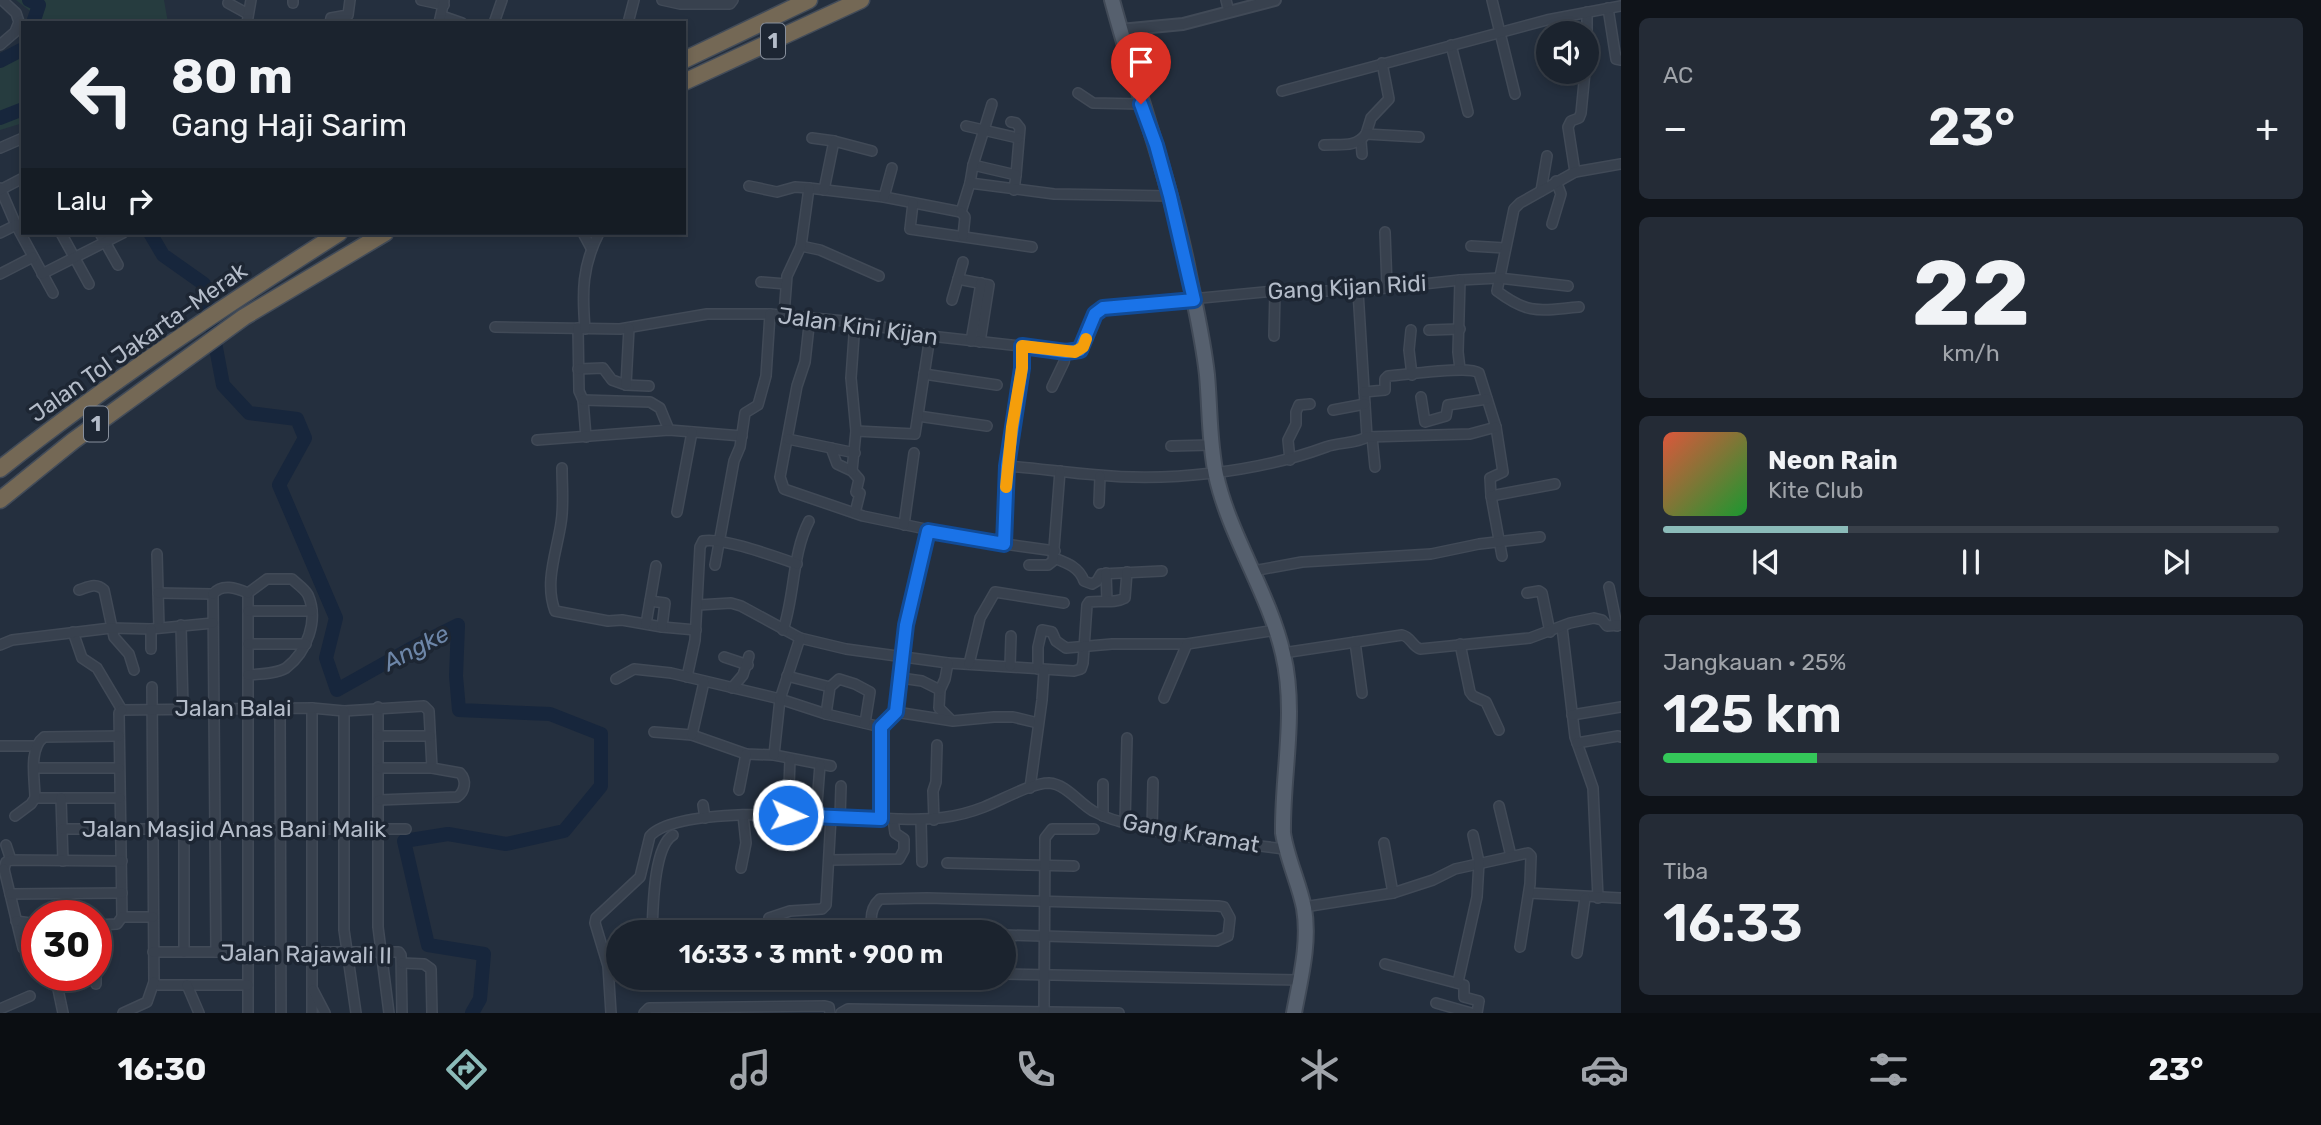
<!DOCTYPE html>
<html lang="id">
<head>
<meta charset="utf-8">
<style>
  :root { --surface:#1b232e; --page:#242b36; --text:#f1f3f6; --muted:#a0a4aa; --line:#39404a; --accent:#8bbbb9 }
  body { margin:0; font-family:Rubik,sans-serif; background:var(--page); color:var(--text); height:100vh; display:flex; flex-direction:column; font-size:26px; white-space:nowrap }
  * { box-sizing:border-box; margin:0 }
  p { font-size:23px; color:var(--muted) }
  .icon { flex:none; width:38px; height:38px; fill:none; stroke:currentColor; stroke-width:2; stroke-linecap:round; stroke-linejoin:round }
  .map { position:relative; flex:1; overflow:hidden }
  .sheet { display:flex; flex-direction:column; gap:18px; padding:18px; background:#0f1319; width:700px }
  .sheet>* { flex:none }
  .banner { position:absolute; left:21px; top:21px; width:665px; height:214px; border-radius:0px; box-shadow:0 4px 10px #0003,0 0 0 2px var(--line); background:#1b232e; color:var(--text); overflow:hidden }
  .tools { position:absolute; left:1536px; top:21px; display:grid; gap:14px }
  .tools a { display:grid; place-items:center; width:63px; height:63px; border-radius:50%; background:var(--surface); box-shadow:0 4px 10px #0003,0 0 0 2px var(--line); font-size:35px }
  .speed { position:absolute; left:21px; top:900px; display:flex; gap:14px; font-size:35px; font-weight:700; text-align:center }
  .speed>* { display:grid; place-content:center; width:91px; height:91px; border-radius:50%; background:var(--surface); box-shadow:0 4px 10px #0003,0 0 0 2px var(--line); line-height:1 }
  .speed .limit { border:10px solid #d22; background:#fff; color:#111 }
  .pin { position:absolute; display:grid; place-items:center; width:60px; height:60px; color:#fff; margin:-72px -30px; border-radius:50% 50% 50% 0; rotate:-45deg; box-shadow:0 0 7px #0007 }
  .pin .icon { rotate:45deg }
  .me { position:absolute; width:77px; margin:-38px; rotate:93deg; stroke-linejoin:round; filter:drop-shadow(0 0 5px #0008) }
  .turn { display:flex; align-items:center; gap:24px; height:147px; padding:0 35px; font-size:32px }
  .turn .icon { width:91px; height:91px; stroke-width:2.5 }
  .turn b { display:block; font-size:49px; line-height:60px }
  .then { display:flex; align-items:center; height:66px; padding:0 35px; background:#0003; gap:14px; font-size:26px }
  .big { font-size:52px; font-weight:600; line-height:1.1 }
  .sheet .widget { flex:1; display:flex; flex-direction:column; justify-content:center; gap:10px; min-width:0; padding:0 24px; border-radius:10px; background:var(--page) }
  .sheet .dial { align-items:center; gap:0 }
  .dial b { font-size:91px; line-height:1 }
  .song { display:flex; align-items:center; gap:21px }
  .cover { width:84px; height:84px; border-radius:10px; background:linear-gradient(135deg,hsl(10 70% 55%),hsl(130 70% 35%)) }
  .played { height:7px; border-radius:4px; background:linear-gradient(90deg,var(--accent) 30%,var(--line) 30%) }
  .keys { display:flex; justify-content:space-around; direction:ltr }
  .heat { display:flex; justify-content:space-between; align-items:center; font-size:38px; direction:ltr }
  .charge { height:10px; border-radius:5px; background:linear-gradient(90deg,#34c759 25%,var(--line) 0) }
  .trip { position:absolute; left:606px; top:920px; width:410px; height:70px; border-radius:35px; background:var(--surface); box-shadow:0 4px 10px #0003,0 0 0 2px var(--line); font-weight:600; line-height:70px; text-align:center }
  .tab-bar { display:flex; height:112px; justify-content:space-around; align-items:center; background:#0b0e12; color:var(--muted) }
  .tab-bar .icon { width:49px; height:49px }
  .tab-bar .active { color:var(--accent) }
  .tab-bar b { font-size:32px; color:var(--text) }
  main { display:flex; flex:1; min-height:0 }
  .map>svg:first-child { display:block }
  .green { fill:#263c3f }
  .lines { fill:none; stroke-linecap:round; stroke-linejoin:round }
  .river { stroke:#17263c; stroke-width:14 }
  .minor-casing { stroke:#414a57; stroke-width:12 }
  .tertiary-casing { stroke:#414a57; stroke-width:14 }
  .primary-casing { stroke:#414a57; stroke-width:18 }
  .motorway-casing { stroke:#434c59; stroke-width:19 }
  .minor { stroke:#38414e; stroke-width:9 }
  .tertiary { stroke:#38414e; stroke-width:10 }
  .primary { stroke:#56606e; stroke-width:14 }
  .motorway { stroke:#746855; stroke-width:16 }
  .route-casing { stroke:#114b97; stroke-width:18 }
  .route { stroke:#1a73e8; stroke-width:12 }
  .slow { stroke:#f59e0b; stroke-width:12 }
  .labels { text-anchor:middle; stroke-width:7; stroke-linejoin:round; paint-order:stroke }
  .shield { fill:#1d2633; stroke:#878f9c; stroke-width:2 }
  .shield-label { font-size:21px; font-weight:bold; fill:#b4bcc9 }
  .street-label { font-size:23px; fill:#b4bcc9; stroke:#1d2633 }
  .water-label { font-size:24px; font-style:italic; fill:#6d86a8; stroke:#1d2633 }
</style>
</head>
<body>
<main>
<div class="map">
<svg width="1621" height="1013" viewBox="0 0 1621 1013">
  <rect width="100%" height="100%" fill="#242f3e"/>
  <!-- green -->
  <g class="green">
    <polygon points="16,0 164,0 168,23 32,23 34,14"/>
    <polygon points="23,48 23,123 0,130 0,63"/>
  </g>
  <g class="lines">
    <!-- river -->
    <g class="river">
      <polyline points="29,0 39,5 33,23"/>
      <polyline points="0,61 23,49"/>
      <polyline points="0,118 23,109"/>
      <polyline points="150,233 163,255 204,284 223,385 249,413 297,419 305,438 279,485 336,618 326,658 337,690 410,649 458,625 456,676 459,710 550,714 601,734 601,786 564,831 506,844 448,834 404,841 428,945 484,954 480,999 472,1013"/>
    </g>
    <defs>
      <g id="minor">
        <polyline points="421,0 444,5"/>
        <polyline points="662,0 680,4 730,4 733,0"/>
        <polyline points="1226,0 1229,12"/>
        <polyline points="1492,0 1515,94"/>
        <polyline points="228,3 248,14"/>
        <polyline points="293,3 293,0"/>
        <polyline points="1608,8 1616,59 1621,60"/>
        <polyline points="442,16 462,23"/>
        <polyline points="247,23 251,0"/>
        <polyline points="330,23 331,18 348,15 350,0"/>
        <polyline points="439,23 444,1"/>
        <polyline points="494,23 502,0"/>
        <polyline points="628,23 634,0"/>
        <polyline points="1587,33 1587,12"/>
        <polyline points="0,45 15,32 19,22 16,13 2,0"/>
        <polyline points="1451,45 1468,112"/>
        <polyline points="1282,91 1547,20 1621,6"/>
        <polyline points="1078,93 1093,103 1141,104"/>
        <polyline points="1011,122 1016,123 1020,128 1016,175"/>
        <polyline points="966,126 1018,138"/>
        <polyline points="1366,134 1371,118 1389,99 1382,63"/>
        <polyline points="812,138 834,141"/>
        <polyline points="1361,141 1362,154"/>
        <path d="M1324 145C1340 144 1356 148 1366 134L1419 137"/>
        <polyline points="0,148 23,138"/>
        <polyline points="973,165 1016,175 1014,190"/>
        <polyline points="1575,172 1568,127 1571,121 1579,118 1581,113 1585,72"/>
        <polyline points="970,183 973,165 992,104"/>
        <polyline points="749,186 777,192 795,187 809,188 884,197 961,212 970,183 1054,194 1170,196"/>
        <polyline points="0,188 16,225 53,293"/>
        <polyline points="0,190 23,178"/>
        <polyline points="824,190 834,141 872,151"/>
        <polyline points="1541,191 1547,156"/>
        <polyline points="884,197 892,168"/>
        <polyline points="913,203 910,229 1032,247"/>
        <polyline points="961,212 965,217 963,236"/>
        <polyline points="1552,224 1561,194 1556,181"/>
        <polyline points="1385,232 1387,287"/>
        <polyline points="0,233 16,225"/>
        <polyline points="61,233 89,284"/>
        <polyline points="100,233 118,265"/>
        <polyline points="583,233 591,248"/>
        <polyline points="801,246 820,250 879,276"/>
        <polyline points="1471,246 1505,248"/>
        <polyline points="0,274 33,257"/>
        <polyline points="42,274 123,233"/>
        <polyline points="958,279 989,285 980,342"/>
        <polyline points="761,282 786,284"/>
        <polyline points="1358,291 1367,437"/>
        <polyline points="952,300 963,262"/>
        <path d="M1579 307C1541 310 1530 316 1497 291L1514 209 1520 203 1575 172 1621 164"/>
        <polyline points="784,315 787,276 801,246 809,188"/>
        <polyline points="810,317 805,362 797,386 780,477 784,489 863,516 983,541 1055,551"/>
        <polyline points="495,327 620,329 707,314 770,314 855,322 930,336 1075,352 1083,347 1095,314 1108,307 1275,291 1358,291 1460,280 1499,278 1568,286"/>
        <polyline points="578,328 579,391 583,400 586,437"/>
        <path d="M585 329C582 292 582 266 599 233"/>
        <polyline points="1411,330 1409,350 1412,375"/>
        <polyline points="1429,330 1460,329"/>
        <polyline points="1274,336 1275,291"/>
        <polyline points="971,341 981,283"/>
        <polyline points="578,369 603,368 612,380 626,385 649,386"/>
        <polyline points="1460,369 1458,352 1460,280"/>
        <polyline points="924,374 997,385"/>
        <polyline points="626,385 629,328"/>
        <polyline points="1052,387 1064,362 1066,352"/>
        <path d="M1364 392 1385 390V379L1388 376C1406 375 1469 365 1479 373L1496 427 1503 472 1490 478 1491 496 1502 556"/>
        <polyline points="1421,397 1425,422 1446,416 1448,405 1487,399"/>
        <polyline points="583,400 650,402 660,408 669,430"/>
        <polyline points="1333,410 1365,404"/>
        <polyline points="918,416 987,426"/>
        <polyline points="856,431 915,434 930,336"/>
        <polyline points="1372,437 1375,467"/>
        <polyline points="788,439 855,453"/>
        <polyline points="537,440 669,430 742,436"/>
        <polyline points="1171,446 1212,445"/>
        <polyline points="831,448 837,464 852,471 859,479 856,492 860,493 855,513"/>
        <polyline points="1290,460 1288,440 1296,424 1296,412 1299,405 1310,404"/>
        <path d="M1007 466C1038 468 1067 473 1098 475 1169 482 1258 472 1326 447 1339 442 1355 444 1367 437L1470 434 1496 427"/>
        <path d="M562 468C562 486 564 506 561 523 557 551 544 582 555 611L608 621 622 620 662 627 696 630"/>
        <polyline points="852,471 856,431 851,378 855,322"/>
        <polyline points="1491,496 1555,484"/>
        <polyline points="1099,503 1100,476"/>
        <polyline points="677,512 692,432"/>
        <polyline points="904,525 914,453"/>
        <polyline points="1004,544 1007,466 1021,376 1022,346"/>
        <polyline points="157,554 159,628"/>
        <path d="M1054 558C1067 563 1079 567 1084 581L1092 584 1097 581 1101 574 1162 571"/>
        <polyline points="715,565 734,461 740,447 745,413 758,405 766,376 770,314"/>
        <polyline points="1029,565 1048,565 1053,561 1060,471"/>
        <polyline points="1253,571 1302,562 1431,554 1479,544 1540,537"/>
        <polyline points="1106,573 1107,601"/>
        <polyline points="1609,587 1617,626"/>
        <path d="M79 590C88 587 96 582 104 590L114 637 129 654 134 670"/>
        <polyline points="158,593 213,594"/>
        <polyline points="248,593 248,1013"/>
        <path d="M248 593 267 579H292C297 584 305 589 308 595 319 620 307 652 286 668 276 674 259 674 248 675"/>
        <polyline points="1527,593 1539,591 1542,593 1550,632"/>
        <polyline points="213,594 216,952"/>
        <path d="M213 594C222 583 236 588 248 593"/>
        <polyline points="650,601 665,603 662,627"/>
        <path d="M698 605 731 603 741 606 800 638 846 649 948 663 1074 671 1081 669 1083 663 1087 605 1089 602C1101 600 1114 604 1125 598L1127 572"/>
        <polyline points="248,611 312,611"/>
        <polyline points="646,624 656,566"/>
        <polyline points="181,625 183,708"/>
        <polyline points="1562,627 1575,737 1593,788 1598,898"/>
        <path d="M783 630C795 595 792 554 809 521"/>
        <polyline points="73,632 82,658 97,668 122,710"/>
        <polyline points="1355,642 1362,693"/>
        <polyline points="248,644 306,644"/>
        <polyline points="1460,644 1470,692 1473,696 1486,702 1499,730"/>
        <polyline points="0,645 12,640 111,628 151,629 213,623"/>
        <polyline points="151,649 151,629"/>
        <path d="M1283 653 1402 635C1411 637 1412 646 1420 649L1530 638 1570 623 1594 618 1602 620 1607 626 1621 625"/>
        <polyline points="724,657 748,665"/>
        <polyline points="948,663 945,679 940,690 939,708 951,720"/>
        <polyline points="969,664 980,618 995,592 1064,603"/>
        <polyline points="1010,666 1011,636"/>
        <polyline points="1038,669 1038,647 1042,630 1052,632 1056,641 1066,648 1112,644 1187,644 1276,630"/>
        <polyline points="787,676 830,687"/>
        <path d="M687 677 695 640 700 547 703 541C723 537 776 557 797 564"/>
        <polyline points="901,678 922,681 940,690"/>
        <polyline points="616,679 634,669 671,673 780,699 826,714 881,727"/>
        <polyline points="152,687 154,982 158,985 248,985"/>
        <polyline points="732,688 743,675 749,656"/>
        <polyline points="1164,698 1187,644"/>
        <polyline points="378,707 378,927 389,1013"/>
        <polyline points="280,708 281,1013"/>
        <polyline points="312,708 312,1013"/>
        <polyline points="122,710 312,708 344,711 424,706 429,711 432,768"/>
        <polyline points="122,710 119,713 122,917"/>
        <polyline points="344,711 344,930 356,1013"/>
        <polyline points="896,712 953,721 994,717 1013,717 1038,723"/>
        <polyline points="826,714 830,687 839,679 855,684 870,692 865,723"/>
        <polyline points="1572,715 1621,707"/>
        <polyline points="654,732 692,735 746,754 774,755 831,766"/>
        <polyline points="692,735 704,682"/>
        <polyline points="379,736 430,736"/>
        <polyline points="1577,743 1618,736 1621,737"/>
        <polyline points="0,746 36,746"/>
        <polyline points="774,755 780,699 800,638"/>
        <polyline points="35,768 119,768"/>
        <path d="M379 768H432L460 773C467 780 465 792 457 797L379 800"/>
        <polyline points="1103,784 1103,816"/>
        <polyline points="1030,788 1042,700 1044,670"/>
        <polyline points="739,790 746,754"/>
        <polyline points="35,798 120,798"/>
        <polyline points="61,798 63,861"/>
        <polyline points="703,805 705,818"/>
        <polyline points="1499,806 1511,856"/>
        <polyline points="765,815 766,833"/>
        <polyline points="788,815 790,759"/>
        <path d="M15 816 31 804 35 798C35 780 28 749 44 737L119 736"/>
        <polyline points="816,817 820,765"/>
        <polyline points="840,818 841,786"/>
        <polyline points="881,819 881,727 896,712 906,625 928,531"/>
        <polyline points="921,820 922,862"/>
        <polyline points="934,820 933,791 936,782 937,745"/>
        <polyline points="1125,823 1127,738"/>
        <polyline points="62,829 406,829"/>
        <polyline points="184,829 184,952"/>
        <polyline points="1152,830 1153,782"/>
        <polyline points="1384,843 1393,893"/>
        <polyline points="6,845 11,860"/>
        <polyline points="829,860 899,859 904,850 904,839 895,833 893,819"/>
        <polyline points="947,863 1074,866"/>
        <polyline points="741,868 746,843 743,815"/>
        <polyline points="4,869 6,862 11,860 122,861"/>
        <polyline points="4,869 23,948"/>
        <polyline points="1529,893 1621,898"/>
        <polyline points="10,894 122,893"/>
        <polyline points="1304,907 1393,893 1433,880 1455,869 1528,853 1531,856 1530,884 1520,947"/>
        <polyline points="769,918 790,911 822,909 826,905 831,817"/>
        <polyline points="16,921 37,924"/>
        <polyline points="96,925 117,924 122,917 153,917"/>
        <path d="M652 933C653 911 653 847 673 835"/>
        <path d="M877 933 872 928C870 917 871 907 880 899L927 898 1218 906 1224 907 1230 918 1228 936 1217 941 1003 935"/>
        <polyline points="153,952 399,952 401,955 402,1013"/>
        <polyline points="1577,953 1585,898"/>
        <polyline points="402,963 424,964 431,969 432,1013"/>
        <polyline points="1385,964 1464,985 1464,997 1479,1001 1477,1013"/>
        <polyline points="1003,974 1300,980"/>
        <polyline points="55,975 63,1013"/>
        <polyline points="96,975 96,984"/>
        <polyline points="764,978 826,978"/>
        <polyline points="1458,982 1477,897 1479,862 1473,835"/>
        <polyline points="187,985 199,1013"/>
        <polyline points="313,990 325,1013"/>
        <polyline points="1436,1003 1471,1013"/>
        <polyline points="0,1009 30,996"/>
        <polyline points="123,1013 147,1002 154,982"/>
        <path d="M611 1013 608 966 595 923 596 918 640 877 650 836C682 802 852 818 901 819 931 820 956 818 984 807 1002 800 1031 783 1049 783 1066 784 1079 803 1093 811 1101 815 1109 819 1118 821 1171 838 1230 842 1285 849"/>
        <polyline points="644,1013 649,1008 825,1006 829,1007 830,1013"/>
        <polyline points="841,1013 848,1009 1119,1013"/>
        <polyline points="1044,1013 1045,838 1052,829 1094,829"/>
      </g>
      <polyline id="tertiary" points="1120,30 1183,24 1275,0"/>
      <path id="primary" d="M1112 0C1136 89 1168 175 1187 265 1194 301 1203 338 1207 375 1210 408 1209 442 1216 475 1229 535 1269 593 1283 654 1297 713 1282 774 1283 833 1287 859 1299 883 1304 908 1310 943 1300 980 1294 1013"/>
      <g id="motorway">
        <polyline points="684,60 809,0"/>
        <polyline points="684,82 861,0"/>
        <path d="M0 469C108 383 223 307 339 233"/>
        <polyline points="0,500 73,441 244,317 385,233"/>
      </g>
    </defs>
    <!-- minor casing -->
    <use href="#minor" class="minor-casing"/>
    <!-- tertiary casing -->
    <use href="#tertiary" class="tertiary-casing"/>
    <!-- primary casing -->
    <use href="#primary" class="primary-casing"/>
    <!-- motorway casing -->
    <use href="#motorway" class="motorway-casing"/>
    <!-- minor -->
    <use href="#minor" class="minor"/>
    <!-- tertiary -->
    <use href="#tertiary" class="tertiary"/>
    <!-- primary -->
    <use href="#primary" class="primary"/>
    <!-- motorway -->
    <use href="#motorway" class="motorway"/>
  </g>
  <g class="lines">
    <defs>
      <polyline id="route" points="788,815 881,819 881,727 896,712 906,625 928,531 1004,544 1007,466 1022,368 1022,346 1066,352 1080,350 1095,314 1103,308 1194,300 1170,196 1156,145 1141,104"/>
    </defs>
    <!-- route casing -->
    <use href="#route" class="route-casing"/>
    <!-- route -->
    <use href="#route" class="route"/>
    <!-- slow -->
    <polyline class="slow" points="1006,487 1012,427 1022,368 1022,346 1075,352 1083,347 1086,339"/>
  </g>
  <g class="labels">
    <!-- shield labels -->
    <g class="shield">
      <rect x="761" y="23.5" width="24" height="35" rx="5"/>
      <rect x="84" y="406.5" width="24" height="35" rx="5"/>
    </g>
    <g class="shield-label">
      <text x="773" y="48">1</text>
      <text x="96" y="431">1</text>
    </g>
    <!-- street labels -->
    <g class="street-label">
      <text transform="translate(1347 287) rotate(-3)" y="8">Gang Kijan Ridi</text>
      <text transform="translate(858 326) rotate(8)" y="8">Jalan Kini Kijan</text>
      <text transform="translate(138 342) rotate(-35)" y="8">Jalan Tol Jakarta–Merak</text>
      <text x="233" y="716">Jalan Balai</text>
      <text x="234" y="837">Jalan Masjid Anas Bani Malik</text>
      <text transform="translate(1191 833) rotate(10)" y="8">Gang Kramat</text>
      <text transform="translate(306 954) rotate(1)" y="8">Jalan Rajawali II</text>
    </g>
    <!-- water labels -->
    <g class="water-label">
      <text transform="translate(416 648) rotate(-28)" y="8">Angke</text>
    </g>
  </g>
</svg>
<div class="tools">
<a><svg class="icon" aria-label="sound" viewBox="0 0 24 24"><path d="M4 9h4l5-4v14l-5-4H4zM17 9q2 3 0 6"/></svg></a>
</div>
<div class="speed"><div class="limit">30</div></div>
<div class="pin" style="left:1141px;top:104px;background:#d93025"><svg class="icon" aria-label="arrive" viewBox="0 0 24 24"><path d="M6 21V4h12l-3 4 3 4H6"/></svg></div>
<svg class="me" style="left:788px;top:815px" viewBox="-20 -20 40 40"><circle r="17" fill="#1a73e8" stroke="#fff" stroke-width="3"/><path d="M0-11L8 9 0 5-8 9z" fill="#fff"/></svg>
<div class="trip">16:33 · 3 mnt · 900 m</div>
<div class="banner">
<div class="turn"><svg class="icon" aria-label="left" viewBox="0 0 24 24"><path d="M17 20v-9H6M10 6l-5 5 5 5"/></svg><div><b>80 m</b>Gang Haji Sarim</div></div>
<div class="then">Lalu<svg class="icon" aria-label="right" viewBox="0 0 24 24"><path d="M7 20v-9h11M14 6l5 5-5 5"/></svg></div>
</div>
</div>
<section class="sheet">
<div class="widget"><p>AC</p>
<div class="heat"><a>−</a><b class="big">23°</b><a>+</a></div>
</div>
<div class="widget dial"><b>22</b><p>km/h</p></div>
<div class="widget">
<div class="song"><i class="cover"></i><div><b>Neon Rain</b><p>Kite Club</p></div></div>
<div class="played"></div>
<div class="keys"><svg class="icon" aria-label="previous" viewBox="0 0 24 24"><path d="M18 5L8 12l10 7zM5 5v14"/></svg><svg class="icon" aria-label="pause" viewBox="0 0 24 24"><path d="M8 5v14M16 5v14"/></svg><svg class="icon" aria-label="next" viewBox="0 0 24 24"><path d="M6 5l10 7-10 7zM19 5v14"/></svg></div>
</div>
<div class="widget"><p>Jangkauan · 25%</p><b class="big">125 km</b><div class="charge"></div></div>
<div class="widget"><p>Tiba</p><b class="big">16:33</b></div>
</section>
</main>
<nav class="tab-bar">
<b>16:30</b>
<svg class="icon active" aria-label="directions" viewBox="0 0 24 24"><path d="M12 3l9 9-9 9-9-9zM9 14v-3h6M13 9l2 2-2 2"/></svg>
<svg class="icon" aria-label="music" viewBox="0 0 24 24"><path d="M9 18V5l10-2v13"/><circle cx="6" cy="18" r="3"/><circle cx="16" cy="16" r="3"/></svg>
<svg class="icon" aria-label="phone" viewBox="0 0 24 24"><path d="M5 4h4l2 5-3 2q2 4 5 5l2-3 5 2v4C11 20 4 13 5 4z"/></svg>
<svg class="icon" aria-label="climate" viewBox="0 0 24 24"><path d="M12 3v18M4 7l16 10M4 17L20 7"/></svg>
<svg class="icon" aria-label="car" viewBox="0 0 24 24"><path d="M5 17H2v-5l4-1 3-4h7l3 4 3 1v5h-3M9 17h6M6 11h13"/><circle cx="7" cy="17" r="2"/><circle cx="17" cy="17" r="2"/></svg>
<svg class="icon" aria-label="filters" viewBox="0 0 24 24"><path d="M4 7h16M4 17h16"/><circle cx="9" cy="7" r="2"/><circle cx="15" cy="17" r="2"/></svg>
<b>23°</b>
</nav>
</body>
</html>
